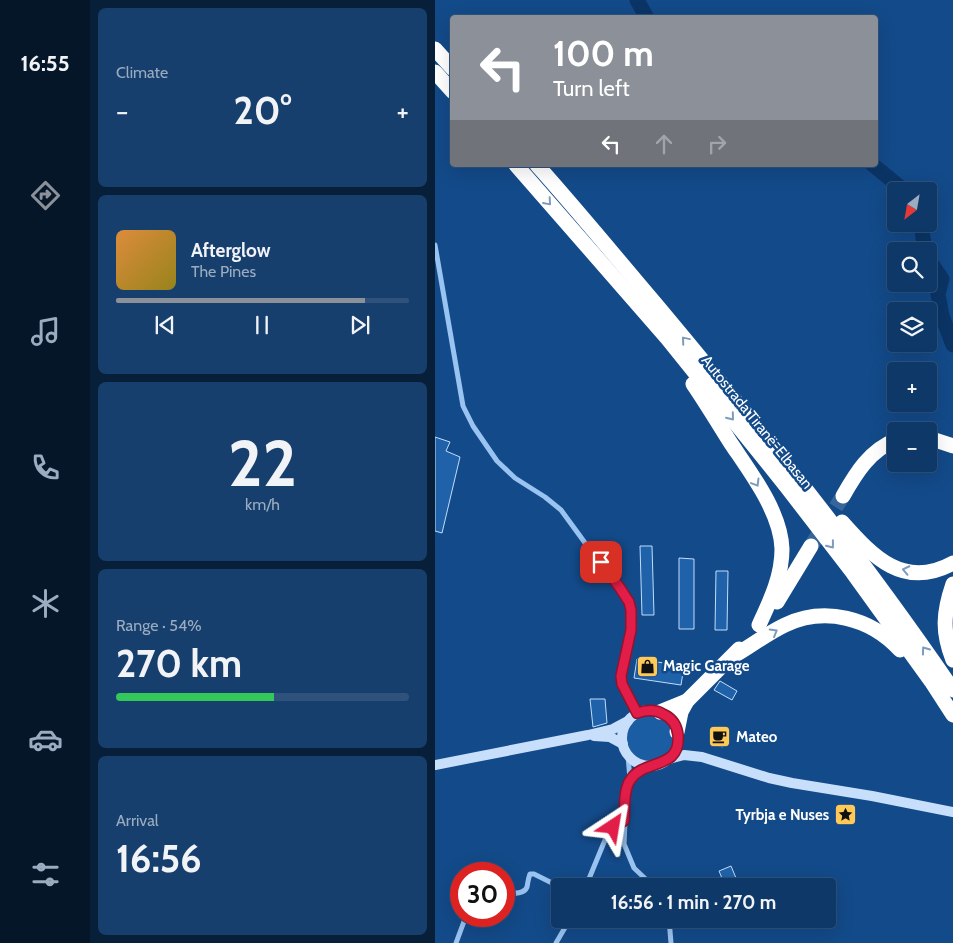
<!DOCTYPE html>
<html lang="en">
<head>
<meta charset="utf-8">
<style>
  :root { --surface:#0e3867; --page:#173f6d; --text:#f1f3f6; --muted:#9bacc0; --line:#2e527b; --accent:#8c9099 }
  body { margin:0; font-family:Cabin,sans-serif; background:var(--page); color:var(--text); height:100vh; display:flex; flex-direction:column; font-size:19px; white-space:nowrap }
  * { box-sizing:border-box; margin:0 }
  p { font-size:16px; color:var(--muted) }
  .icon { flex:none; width:28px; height:28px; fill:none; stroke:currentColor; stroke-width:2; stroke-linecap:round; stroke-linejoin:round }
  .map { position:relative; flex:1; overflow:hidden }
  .drawer { display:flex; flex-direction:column; gap:8px; padding:8px; background:#081f39; width:345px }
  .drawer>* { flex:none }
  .top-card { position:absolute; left:15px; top:15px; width:428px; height:152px; border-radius:5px; box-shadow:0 5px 20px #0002,0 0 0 1px var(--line); background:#8c9099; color:#fff; overflow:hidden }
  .needle { width:32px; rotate:211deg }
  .controls { position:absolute; left:452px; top:182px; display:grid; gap:10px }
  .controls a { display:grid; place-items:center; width:50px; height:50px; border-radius:5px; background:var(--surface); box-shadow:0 5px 20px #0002,0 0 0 1px var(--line); font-size:25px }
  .speed { position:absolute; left:15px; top:862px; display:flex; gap:10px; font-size:25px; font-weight:700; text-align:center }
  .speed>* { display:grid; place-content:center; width:65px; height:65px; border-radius:50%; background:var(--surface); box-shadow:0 5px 20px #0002,0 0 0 1px var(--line); line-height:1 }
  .speed .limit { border:8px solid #d22; background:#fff; color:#111 }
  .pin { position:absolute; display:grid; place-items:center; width:42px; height:42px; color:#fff; margin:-21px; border-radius:10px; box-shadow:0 2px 8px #0006 }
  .me { position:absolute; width:55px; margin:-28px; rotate:33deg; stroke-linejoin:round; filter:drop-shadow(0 0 4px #0008) }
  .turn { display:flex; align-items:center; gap:18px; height:105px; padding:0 20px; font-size:22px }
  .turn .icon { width:65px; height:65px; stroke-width:2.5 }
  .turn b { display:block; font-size:35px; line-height:42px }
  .lanes { display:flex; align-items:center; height:48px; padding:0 20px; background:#0003; justify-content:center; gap:25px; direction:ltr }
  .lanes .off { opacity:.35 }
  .big { font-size:38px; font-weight:800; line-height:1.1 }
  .drawer .tile { flex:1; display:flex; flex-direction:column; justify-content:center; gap:8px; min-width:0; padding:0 18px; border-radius:8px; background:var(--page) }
  .drawer .dial { align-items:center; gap:0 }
  .dial b { font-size:65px; line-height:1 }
  .song { display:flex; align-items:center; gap:15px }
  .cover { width:60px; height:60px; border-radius:8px; background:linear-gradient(135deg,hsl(30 70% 55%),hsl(50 70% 35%)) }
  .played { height:5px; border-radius:2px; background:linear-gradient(90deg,var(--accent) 85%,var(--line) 85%) }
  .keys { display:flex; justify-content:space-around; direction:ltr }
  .heat { display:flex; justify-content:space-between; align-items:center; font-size:28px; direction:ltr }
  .charge { height:8px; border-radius:4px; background:linear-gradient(90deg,#34c759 54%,var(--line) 0) }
  .trip { position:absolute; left:116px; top:878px; width:285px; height:50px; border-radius:5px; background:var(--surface); box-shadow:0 5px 20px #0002,0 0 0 1px var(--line); font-weight:800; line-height:50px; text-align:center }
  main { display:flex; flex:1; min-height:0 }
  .dock { display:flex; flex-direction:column; width:90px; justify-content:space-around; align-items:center; background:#061629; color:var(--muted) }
  .dock .icon { width:35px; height:35px }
  .dock .selected { color:var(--accent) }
  .dock b { font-size:22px; color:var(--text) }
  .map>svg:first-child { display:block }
  .green { fill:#1a5da3 }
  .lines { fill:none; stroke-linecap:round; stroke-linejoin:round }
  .river { stroke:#0b3566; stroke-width:15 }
  .building { fill:#2062a9; stroke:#bfddfc }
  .motorway-tunnel { stroke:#36659b; stroke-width:15; stroke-dasharray:15 8; stroke-linecap:butt }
  .minor { stroke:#99c3f0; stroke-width:5 }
  .secondary { stroke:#c7dffb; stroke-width:10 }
  .motorway { stroke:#fff; stroke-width:15 }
  .oneway { stroke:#7d9bbe }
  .route-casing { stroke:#92132f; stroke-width:12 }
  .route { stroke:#e11d48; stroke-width:9 }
  .labels { text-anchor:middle; stroke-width:5; stroke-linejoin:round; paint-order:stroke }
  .street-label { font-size:15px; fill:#fff; stroke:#134a89 }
  .poi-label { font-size:15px; font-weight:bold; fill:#fff; stroke:#134a89; text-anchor:start }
</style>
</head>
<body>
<main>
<nav class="dock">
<b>16:55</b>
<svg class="icon selected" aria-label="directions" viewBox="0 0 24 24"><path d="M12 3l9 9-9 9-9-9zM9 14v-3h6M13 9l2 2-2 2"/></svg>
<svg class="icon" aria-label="music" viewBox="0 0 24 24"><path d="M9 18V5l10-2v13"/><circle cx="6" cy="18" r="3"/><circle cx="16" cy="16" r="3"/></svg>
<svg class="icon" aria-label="phone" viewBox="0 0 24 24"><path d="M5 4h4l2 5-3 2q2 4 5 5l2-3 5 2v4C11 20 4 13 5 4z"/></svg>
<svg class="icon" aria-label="climate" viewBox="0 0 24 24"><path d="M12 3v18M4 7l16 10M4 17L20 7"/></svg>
<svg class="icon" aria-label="car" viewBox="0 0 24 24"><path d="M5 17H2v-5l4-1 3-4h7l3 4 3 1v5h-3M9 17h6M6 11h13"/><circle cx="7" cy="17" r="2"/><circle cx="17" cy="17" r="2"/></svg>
<svg class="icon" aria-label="filters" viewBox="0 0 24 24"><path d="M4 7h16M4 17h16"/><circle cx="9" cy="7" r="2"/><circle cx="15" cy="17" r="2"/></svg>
</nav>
<section class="drawer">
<div class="tile"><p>Climate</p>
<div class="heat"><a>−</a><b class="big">20°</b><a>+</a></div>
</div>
<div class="tile">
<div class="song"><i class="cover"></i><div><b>Afterglow</b><p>The Pines</p></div></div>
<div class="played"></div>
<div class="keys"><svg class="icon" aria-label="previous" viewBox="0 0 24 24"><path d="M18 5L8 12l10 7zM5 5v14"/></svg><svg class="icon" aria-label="pause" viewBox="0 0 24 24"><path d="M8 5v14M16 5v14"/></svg><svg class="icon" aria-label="next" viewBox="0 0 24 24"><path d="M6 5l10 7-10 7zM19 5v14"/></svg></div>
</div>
<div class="tile dial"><b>22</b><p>km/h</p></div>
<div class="tile"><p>Range · 54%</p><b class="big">270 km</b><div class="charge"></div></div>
<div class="tile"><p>Arrival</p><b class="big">16:56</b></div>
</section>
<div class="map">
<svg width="518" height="943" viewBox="0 0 518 943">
  <rect width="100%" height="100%" fill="#134a89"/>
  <!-- green -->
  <circle class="green" cx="215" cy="738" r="23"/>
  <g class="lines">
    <!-- river -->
    <g class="river">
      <polyline points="202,0 212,18"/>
      <polyline points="438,165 470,191"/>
      <polyline points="486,224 490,251"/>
      <polyline points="494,260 507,279 503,294 507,316 518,345"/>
    </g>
  </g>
  <!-- building -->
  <g class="building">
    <polygon points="0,437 15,442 11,451 25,457 7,533 0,531"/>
    <polygon points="205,546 217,546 219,615 207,615"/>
    <polygon points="244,558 259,559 259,629 244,629"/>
    <polygon points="281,571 293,571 292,630 280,630"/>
    <polygon points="202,659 249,666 246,685 199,678"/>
    <polygon points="285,681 302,691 297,700 279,690"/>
    <polygon points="155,699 170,699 172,723 158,727"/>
    <polygon points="280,734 290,737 288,747 277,744"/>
    <polygon points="296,866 301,878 289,883 284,871"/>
  </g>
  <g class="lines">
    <!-- motorway-tunnel -->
    <polyline class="motorway-tunnel" points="376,546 408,496"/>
    <!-- minor -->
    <g class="minor">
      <polyline points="0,245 28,406 38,426 62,461 80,478 110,497 126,510 194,603 197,619 196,629 186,676 187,684 202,713"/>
      <polyline points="193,756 195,779 191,802 189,844 199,868 218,886"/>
      <polyline points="195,779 214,766"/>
      <polyline points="151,886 170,840 178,827 189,821"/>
      <path d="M69 893C76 893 89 895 92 887 93 882 93 879 95 874H99L125 887"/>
      <polyline points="234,919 236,943"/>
      <polyline points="21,943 31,916"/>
      <polyline points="121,943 135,919"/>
    </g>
    <!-- secondary -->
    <g class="secondary">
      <circle cx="215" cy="738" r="28"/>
      <polyline points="159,736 175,737 188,744"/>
      <polyline points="234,759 249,755 267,757 334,778 357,783 437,796 518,812"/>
      <polyline points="0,765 153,735 178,729 193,721"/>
    </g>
    <!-- motorway -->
    <g class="motorway">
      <polyline points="0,49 18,69"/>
      <polyline points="0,72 18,92"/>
      <polyline points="81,165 232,338 351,486 418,573 496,681 518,715"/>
      <path d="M102 165C144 212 184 261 225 309 328 432 428 558 518 690"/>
      <path d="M258 384C271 403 283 423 295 442 315 472 346 512 347 549 347 577 335 601 324 625"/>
      <polyline points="494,438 518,446"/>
      <path d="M408 496C421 473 435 450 461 440"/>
      <path d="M407 522C438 557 469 590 518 563"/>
      <path d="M518 584C508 613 507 632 518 660"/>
      <polyline points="342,602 376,546"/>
      <path d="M297 657C315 647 331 634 350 625 390 606 436 618 465 650"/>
      <polyline points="225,712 252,701"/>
      <polyline points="242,732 246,712 252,701 304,649"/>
    </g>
  </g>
  <!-- one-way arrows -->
  <defs><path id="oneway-chevron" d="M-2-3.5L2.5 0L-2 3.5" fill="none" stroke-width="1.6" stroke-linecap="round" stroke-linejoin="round" transform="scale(1.25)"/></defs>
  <g class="oneway">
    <use href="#oneway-chevron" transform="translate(113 202) rotate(49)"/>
    <use href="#oneway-chevron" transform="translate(250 340) rotate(-130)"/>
    <use href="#oneway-chevron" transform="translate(296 417) rotate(51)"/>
    <use href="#oneway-chevron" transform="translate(321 483) rotate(59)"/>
    <use href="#oneway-chevron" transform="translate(396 545) rotate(52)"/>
    <use href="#oneway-chevron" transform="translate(471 570) rotate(-168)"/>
    <use href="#oneway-chevron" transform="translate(339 632) rotate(-30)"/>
    <use href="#oneway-chevron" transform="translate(490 650) rotate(-126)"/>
  </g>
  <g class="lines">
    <defs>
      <path id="route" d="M166 562 185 588 194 602 196 610V630L186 676 187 684 202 713C211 710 220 709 228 714 237 718 242 726 243 735 246 770 209 759 196 779 188 789 190 809 189 821L178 827"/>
    </defs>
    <!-- route casing -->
    <use href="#route" class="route-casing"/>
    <!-- route -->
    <use href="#route" class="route"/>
  </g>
  <!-- icons -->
  <defs>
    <symbol id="shop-square" viewBox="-11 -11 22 22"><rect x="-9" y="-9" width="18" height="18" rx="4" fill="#ffc958" stroke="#134a89"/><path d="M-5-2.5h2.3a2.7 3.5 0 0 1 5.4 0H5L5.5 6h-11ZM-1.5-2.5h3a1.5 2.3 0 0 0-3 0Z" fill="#111"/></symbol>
    <symbol id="cafe-square" viewBox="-11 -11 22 22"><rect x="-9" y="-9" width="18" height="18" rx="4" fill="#ffc958" stroke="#134a89"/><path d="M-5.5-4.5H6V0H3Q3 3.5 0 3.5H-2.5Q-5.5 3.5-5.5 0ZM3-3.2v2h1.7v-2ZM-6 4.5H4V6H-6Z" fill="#111"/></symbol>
    <symbol id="sight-square" viewBox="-11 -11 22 22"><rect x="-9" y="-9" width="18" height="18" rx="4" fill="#ffc958" stroke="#134a89"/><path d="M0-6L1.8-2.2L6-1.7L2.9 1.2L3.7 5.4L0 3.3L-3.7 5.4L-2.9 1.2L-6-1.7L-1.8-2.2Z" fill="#111"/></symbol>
  </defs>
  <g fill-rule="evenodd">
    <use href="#shop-square" x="200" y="654" width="25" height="25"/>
    <use href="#cafe-square" x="272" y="724" width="25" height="25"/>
    <use href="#sight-square" x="398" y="802" width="25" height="25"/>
  </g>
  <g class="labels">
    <!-- street labels -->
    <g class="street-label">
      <text transform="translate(322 422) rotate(51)" y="5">Autostrada Tiranë-Elbasan</text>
    </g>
    <!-- poi labels -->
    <g class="poi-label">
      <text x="228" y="671">Magic Garage</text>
      <text x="301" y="742">Mateo</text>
      <text x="394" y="820" text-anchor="end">Tyrbja e Nuses</text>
    </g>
  </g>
</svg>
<div class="controls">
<a><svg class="needle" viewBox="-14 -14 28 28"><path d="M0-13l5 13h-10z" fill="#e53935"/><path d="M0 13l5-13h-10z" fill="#9bacc0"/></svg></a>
<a><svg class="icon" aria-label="search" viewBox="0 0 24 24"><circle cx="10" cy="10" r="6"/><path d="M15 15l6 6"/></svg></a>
<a><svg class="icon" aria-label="layers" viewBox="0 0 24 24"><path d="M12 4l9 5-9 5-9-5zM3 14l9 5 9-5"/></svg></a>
<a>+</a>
<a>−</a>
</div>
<div class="speed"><div class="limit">30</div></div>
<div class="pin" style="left:166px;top:562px;background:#d93025"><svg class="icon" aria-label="arrive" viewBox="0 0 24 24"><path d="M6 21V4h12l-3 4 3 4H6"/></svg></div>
<svg class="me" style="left:178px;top:827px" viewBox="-20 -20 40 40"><path d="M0-17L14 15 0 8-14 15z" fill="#e11d48" stroke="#fff" stroke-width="4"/></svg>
<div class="trip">16:56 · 1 min · 270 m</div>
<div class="top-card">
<div class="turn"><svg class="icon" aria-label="left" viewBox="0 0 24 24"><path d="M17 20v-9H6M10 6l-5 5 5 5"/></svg><div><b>100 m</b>Turn left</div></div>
<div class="lanes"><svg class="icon" aria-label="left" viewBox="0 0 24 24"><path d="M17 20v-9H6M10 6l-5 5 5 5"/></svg><svg class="icon off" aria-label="ahead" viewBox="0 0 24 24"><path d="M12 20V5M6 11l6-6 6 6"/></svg><svg class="icon off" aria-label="right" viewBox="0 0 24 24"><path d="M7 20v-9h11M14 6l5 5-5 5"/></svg></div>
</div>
</div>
</main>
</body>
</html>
